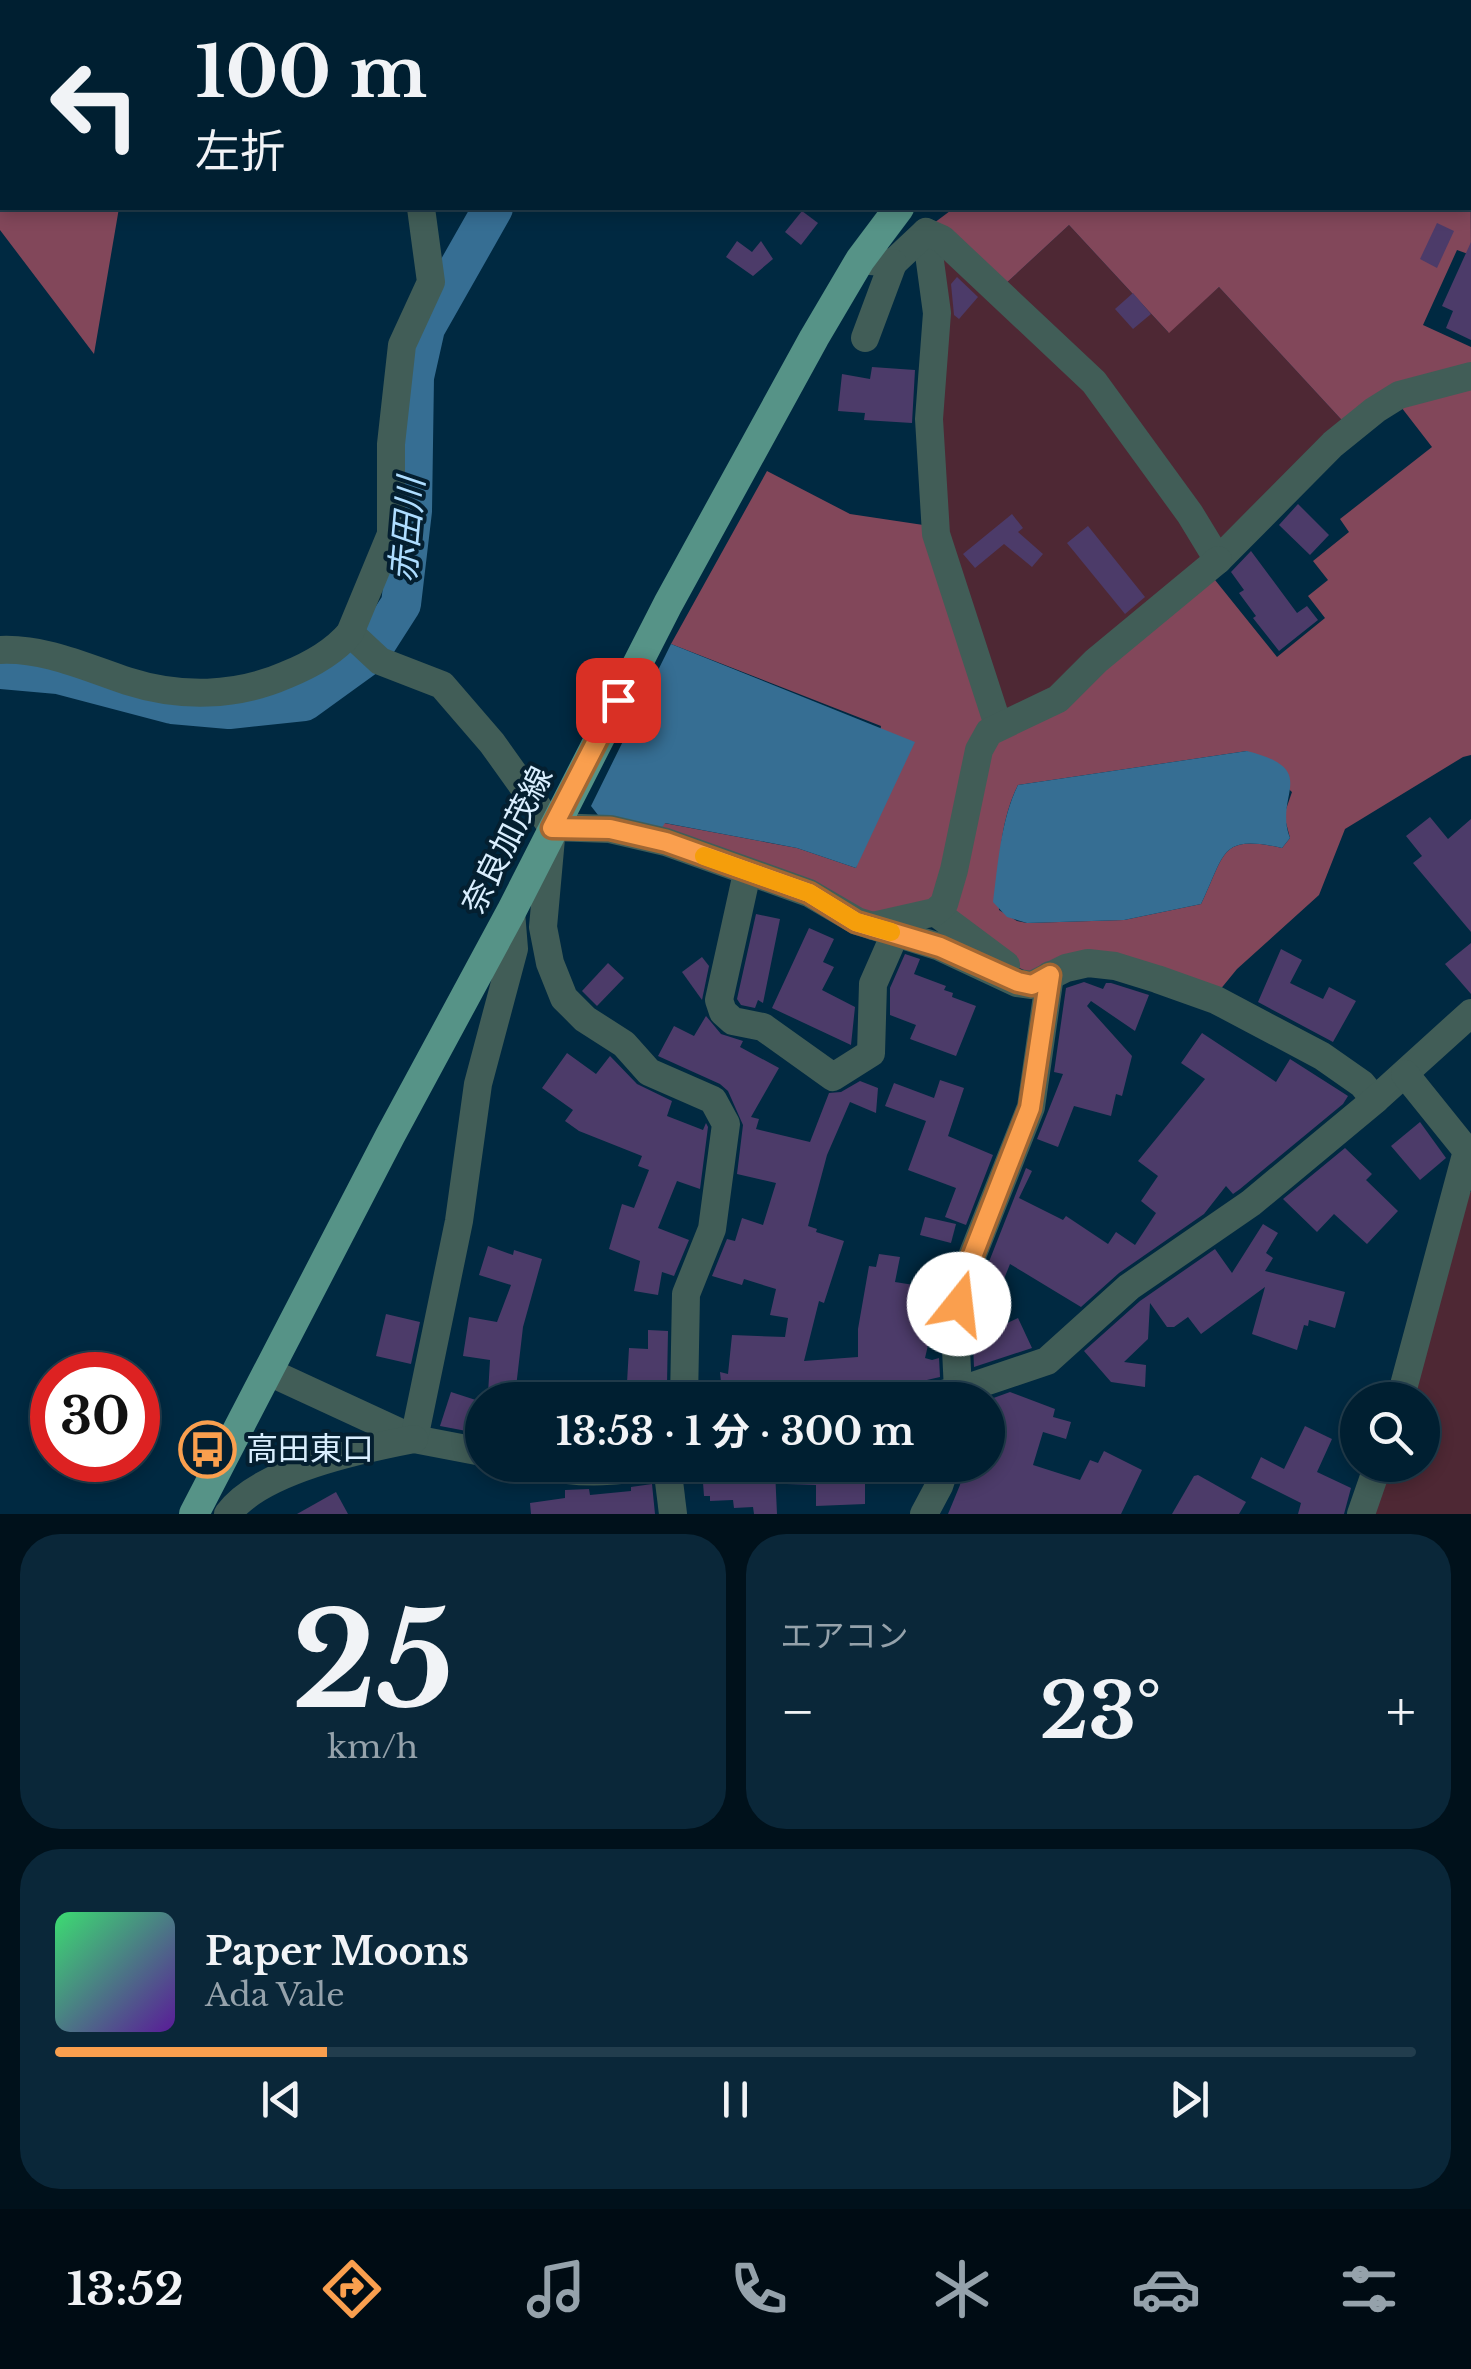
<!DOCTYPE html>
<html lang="ja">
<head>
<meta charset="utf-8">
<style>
  :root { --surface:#001f31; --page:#0a2739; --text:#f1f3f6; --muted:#95a2ab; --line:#223d4d; --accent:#fa9f4e }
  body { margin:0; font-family:"Libre Baskerville","Noto Sans JP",serif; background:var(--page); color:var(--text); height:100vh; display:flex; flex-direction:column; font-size:38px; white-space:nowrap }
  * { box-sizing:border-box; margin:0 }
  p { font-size:32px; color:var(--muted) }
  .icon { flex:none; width:55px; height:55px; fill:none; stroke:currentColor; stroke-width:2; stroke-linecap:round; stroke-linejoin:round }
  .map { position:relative; height:1514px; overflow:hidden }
  .side { display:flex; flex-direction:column; gap:20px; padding:20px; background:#00111b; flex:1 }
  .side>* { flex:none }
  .top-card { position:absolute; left:0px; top:0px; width:1472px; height:210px; box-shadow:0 5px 15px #0003,0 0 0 2px var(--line); background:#001f31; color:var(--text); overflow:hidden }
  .tools { position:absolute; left:1340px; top:1382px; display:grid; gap:20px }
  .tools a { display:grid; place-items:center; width:100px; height:100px; border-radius:50%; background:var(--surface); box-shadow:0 5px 15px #0003,0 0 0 2px var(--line); font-size:50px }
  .speed { position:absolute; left:30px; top:1352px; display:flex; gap:20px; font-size:50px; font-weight:700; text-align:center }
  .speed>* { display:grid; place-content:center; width:130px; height:130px; border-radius:50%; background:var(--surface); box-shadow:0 5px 15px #0003,0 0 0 2px var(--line); line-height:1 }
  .speed .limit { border:15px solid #d22; background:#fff; color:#111 }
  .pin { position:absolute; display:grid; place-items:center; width:85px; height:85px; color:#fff; margin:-42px; border-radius:20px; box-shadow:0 5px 15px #0006 }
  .me { position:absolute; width:110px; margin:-55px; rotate:16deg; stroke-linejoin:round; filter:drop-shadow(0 0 8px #0008) }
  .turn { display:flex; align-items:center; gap:35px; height:210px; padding:0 30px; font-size:45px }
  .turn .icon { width:130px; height:130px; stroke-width:2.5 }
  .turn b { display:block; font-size:70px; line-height:85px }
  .big { font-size:75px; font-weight:700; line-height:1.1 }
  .side .tile { flex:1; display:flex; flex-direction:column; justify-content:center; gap:15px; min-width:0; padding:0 35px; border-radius:40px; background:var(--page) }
  .side .dial { align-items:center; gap:0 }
  .dial b { font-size:130px; line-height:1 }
  .song { display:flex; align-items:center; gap:30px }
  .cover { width:120px; height:120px; border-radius:15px; background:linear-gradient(135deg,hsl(140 70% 55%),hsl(270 70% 35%)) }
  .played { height:10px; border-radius:5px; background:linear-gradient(90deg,var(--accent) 20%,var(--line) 20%) }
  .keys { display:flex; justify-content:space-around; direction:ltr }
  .heat { display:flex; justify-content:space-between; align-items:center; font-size:55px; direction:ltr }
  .side .tiles { flex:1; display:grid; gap:20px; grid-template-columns:1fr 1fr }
  .tile:last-child { grid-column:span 2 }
  .trip { position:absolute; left:465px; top:1382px; width:540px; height:100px; border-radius:50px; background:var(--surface); box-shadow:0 5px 15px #0003,0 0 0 2px var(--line); font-weight:700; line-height:100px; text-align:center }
  .menu { display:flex; height:160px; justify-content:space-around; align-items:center; background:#000c14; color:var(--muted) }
  .menu .icon { width:70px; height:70px }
  .menu .current { color:var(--accent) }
  .menu b { font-size:45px; color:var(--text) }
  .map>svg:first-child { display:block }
  .green { fill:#4e2834 }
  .forest { fill:#82475a; fill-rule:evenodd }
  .water { fill:#366e93 }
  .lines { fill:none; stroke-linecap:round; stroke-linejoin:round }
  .river { stroke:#366e93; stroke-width:40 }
  .building { fill:#4c3b69 }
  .street { stroke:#415d57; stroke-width:28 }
  .secondary { stroke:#4d7c72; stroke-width:30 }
  .primary { stroke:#569387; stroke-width:30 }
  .route-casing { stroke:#a26733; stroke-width:25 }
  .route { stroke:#fa9f4e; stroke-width:18 }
  .slow { stroke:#f59e0b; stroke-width:18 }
  .labels { text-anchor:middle; stroke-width:8; stroke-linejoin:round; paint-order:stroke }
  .street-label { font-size:32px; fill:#d9eefe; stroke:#041f30 }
  .poi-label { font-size:32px; fill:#d9eefe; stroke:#041f30; text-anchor:start }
  .water-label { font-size:35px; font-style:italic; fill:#aeddff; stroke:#041f30 }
</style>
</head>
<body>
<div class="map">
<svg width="1471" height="1514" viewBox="0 0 1471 1514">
  <rect width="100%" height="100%" fill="#002941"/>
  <!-- green -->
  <g class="green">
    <polygon points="1069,225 1168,332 1219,287 1351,430 1218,555 1003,286"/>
    <polygon points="945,252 1089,386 1209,559 1055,694 999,719 940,527 937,258"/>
    <polygon points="1464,1192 1471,1192 1471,1514 1369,1514 1386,1465 1422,1465 1422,1400 1407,1400"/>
  </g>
  <!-- forest -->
  <g class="forest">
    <polygon points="0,0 108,2 2,2 2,208 119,208 94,354 0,230"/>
    <polygon points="1470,90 1471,255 1457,250 1423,325 1471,347 1471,373 1351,430 1219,287 1169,333 1069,225 1003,286 934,223 954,208 1470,208"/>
    <path d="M1471 383V755L1463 757 1345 829 1319 895 1237 969 1219 991 1123 961 1033 974 1010 964 943 912 986 752 1211 575 1277 657 1325 618 1308 596 1328 580 1313 561 1349 532 1340 519 1432 447 1398 403ZM1247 751 1292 792 1284 815 1290 838 1282 848C1219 834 1226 853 1201 904L1124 920 1027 923 1017 921 999 910C998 868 999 823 1018 785Z"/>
    <polygon points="767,471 850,514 930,526 992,723 943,895 875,919 659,832 664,823 797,848 856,868 881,726 671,644"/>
  </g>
  <!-- water -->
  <g class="water">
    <polygon points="671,644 915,742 856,868 797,848 665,823 659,832 598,815 591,806"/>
    <path d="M1247 751C1322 770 1273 794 1290 838L1282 848C1219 834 1226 853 1201 904L1124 920 1027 923 1007 917 993 902C998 864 1001 819 1018 785Z"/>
  </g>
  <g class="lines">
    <!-- river -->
    <g class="river">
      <polyline points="672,2 674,0"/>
      <polyline points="0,669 58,674 172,704 229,709 304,701 369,654 401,604 412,511 414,377 425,328 493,208"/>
    </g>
  </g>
  <!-- building -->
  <g class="building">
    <polygon points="802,211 818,223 801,245 785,232"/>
    <polygon points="1437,223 1454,231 1437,268 1420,259"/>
    <polygon points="737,241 752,252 761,241 773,259 753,276 726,257"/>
    <polygon points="1471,242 1471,340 1446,328 1453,311 1442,306"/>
    <polygon points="957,277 978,297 959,319 954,315 951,284"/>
    <polygon points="1133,293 1151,314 1133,329 1115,309"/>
    <polygon points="872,367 915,370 912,423 864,420 865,413 838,411 842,374 870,379"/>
    <polygon points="1298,504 1329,535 1310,555 1279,525"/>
    <polygon points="1012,514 1023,528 1018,532 1043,554 1032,567 1004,544 975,568 963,554"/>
    <polygon points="1088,526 1145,597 1125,614 1067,543"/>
    <polygon points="1251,551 1297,613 1307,606 1318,620 1279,651 1253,618 1256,616 1239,593 1244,590 1231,572"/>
    <polygon points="1430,817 1448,839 1471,819 1471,932 1413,863 1422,856 1406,836"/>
    <polygon points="756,914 780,919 763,1003 758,1000 755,1008 741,1005 737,999"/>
    <polygon points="809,928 834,939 823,962 834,967 822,990 855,1007 851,1045 772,1008"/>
    <polygon points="1471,943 1471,994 1445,964"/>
    <polygon points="1281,949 1302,960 1290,983 1323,999 1329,987 1356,1001 1333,1042 1258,1002"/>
    <polygon points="905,954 920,959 914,974 946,986 944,990 953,993 952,997 976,1006 956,1056 910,1039 916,1025 890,1015 890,988"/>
    <polygon points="702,957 709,966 702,1000 682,972"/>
    <polygon points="608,963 624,978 597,1006 582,991"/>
    <polygon points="1084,982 1103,989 1106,983 1111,983 1149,995 1135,1031 1091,1001 1087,1006 1132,1056 1122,1096 1116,1094 1111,1116 1074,1106 1058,1147 1037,1139 1063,1074 1054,1072 1066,988"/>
    <polygon points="706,1016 721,1034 743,1041 740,1047 779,1068 751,1117 759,1119 756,1129 810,1142 829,1093 841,1092 860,1081 878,1088 876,1113 850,1102 827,1155 808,1226 817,1229 816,1232 844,1241 824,1303 819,1301 804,1361 858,1357 858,1329 869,1266 876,1267 879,1254 900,1257 895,1282 920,1286 920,1291 940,1294 925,1358 932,1360 939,1358 940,1377 883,1390 883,1397 726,1400 725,1392 722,1392 720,1372 728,1374 732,1335 785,1337 788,1318 770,1315 776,1289 744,1279 742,1285 712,1276 727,1239 735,1241 742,1218 763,1225 776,1183 737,1174 743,1125 728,1091 720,1084 658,1056 674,1026 694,1036"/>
    <polygon points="1202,1033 1276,1082 1290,1059 1348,1096 1343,1104 1240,1189 1233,1194 1226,1186 1204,1214 1119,1273 1081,1307 1010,1264 998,1294 979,1287 1026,1168 1032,1171 1019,1198 1063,1220 1066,1216 1108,1244 1116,1232 1135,1245 1156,1213 1141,1201 1158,1176 1138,1161 1205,1079 1181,1063"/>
    <polygon points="567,1053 596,1074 610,1056 637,1084 672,1101 667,1116 703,1130 706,1123 708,1127 700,1189 677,1181 658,1228 689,1240 674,1276 662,1272 658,1295 634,1291 640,1261 609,1249 622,1204 634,1208 649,1170 638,1166 642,1156 579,1131 565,1121 573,1110 542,1088"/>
    <polygon points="940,1080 964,1088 948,1136 993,1155 966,1225 945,1217 956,1188 908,1170 926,1121 885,1106 894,1083 934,1098"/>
    <polygon points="1420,1122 1446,1158 1420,1180 1391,1146"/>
    <polygon points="1345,1148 1372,1174 1366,1180 1398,1211 1367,1244 1334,1214 1317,1232 1283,1199"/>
    <polygon points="925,1217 956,1224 951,1243 920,1235"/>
    <polygon points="1263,1224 1278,1233 1266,1253 1273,1258 1265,1271 1345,1292 1335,1328 1309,1320 1308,1326 1304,1325 1297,1350 1252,1334 1265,1287 1201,1334 1188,1317 1174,1327 1167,1327 1150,1303 1148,1339 1124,1362 1146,1365 1145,1387 1111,1382 1084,1351 1140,1301 1215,1249 1232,1273"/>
    <polygon points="488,1246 513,1255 514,1250 542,1259 523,1327 515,1396 488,1394 490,1360 463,1356 469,1317 497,1322 511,1285 479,1275"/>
    <polygon points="386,1314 420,1322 411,1364 376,1356"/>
    <polygon points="1018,1318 1032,1348 974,1367 973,1344 1004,1331 1001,1326"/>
    <polygon points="648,1330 668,1331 667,1384 648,1383 647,1400 626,1400 629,1348 648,1349"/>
    <polygon points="451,1392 482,1402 477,1433 440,1426"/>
    <polygon points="1010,1392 1055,1409 1053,1417 1071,1422 1066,1439 1043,1432 1033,1465 1080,1480 1090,1460 1098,1463 1104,1451 1142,1470 1121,1514 948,1514 960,1485 963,1465 988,1465 988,1400"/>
    <polygon points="1305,1426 1332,1439 1317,1472 1351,1488 1344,1514 1298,1514 1301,1503 1251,1478 1261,1457 1284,1469"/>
    <polygon points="786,1465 881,1465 881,1484 865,1483 865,1504 816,1506 816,1485 786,1484"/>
    <polygon points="726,1468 775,1470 777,1514 754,1514 753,1507 734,1508 733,1500 710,1501 710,1496 704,1496 702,1469"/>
    <polygon points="1198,1475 1246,1502 1239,1514 1172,1514 1194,1476"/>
    <polygon points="652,1484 655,1514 531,1514 530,1503 565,1498 565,1490 589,1489 590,1495 631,1491 631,1487"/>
    <polygon points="336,1492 348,1514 297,1514"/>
  </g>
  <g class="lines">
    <!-- street -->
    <g class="street">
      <polyline points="315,0 317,2"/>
      <polyline points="926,232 937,313 929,419 936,534 998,725"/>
      <polyline points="860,260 893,263 926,232 942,239 1094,382 1190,514 1218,560 1333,444 1375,410 1399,395 1471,376"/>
      <polyline points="865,338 893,263"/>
      <polyline points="350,633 380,661 442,685 492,743 552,827 543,927 550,963 564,998 585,1019 624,1044 649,1072 713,1100 726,1124 712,1229 686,1294 684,1400"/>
      <path d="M0 650C45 648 85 667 127 681 180 698 236 697 286 675 311 665 333 653 350 633L391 534V444L402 345 431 282 421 208"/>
      <polyline points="552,827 610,829 666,842 809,893 857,921 940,947 1017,983 1032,985 1066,968 1088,963 1115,966 1157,979 1216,1000 1322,1056 1362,1084 1375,1100"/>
      <polyline points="747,873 719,1000 723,1012 733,1021 763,1027 833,1077 871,1053 873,984 895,934"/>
      <polyline points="935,912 1006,965"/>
      <polyline points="873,926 935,912 944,904 954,870 979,750 989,732 1058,699 1096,661 1218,560"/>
      <polyline points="269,1372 414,1439 482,1452"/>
      <polyline points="958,1391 955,1328 963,1279 1031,1107 1050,975"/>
      <polyline points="917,1400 967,1388 1047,1361 1129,1287 1251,1203 1375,1100 1471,1013"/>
      <polyline points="1400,1400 1467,1151 1405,1074"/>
      <polyline points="414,1439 459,1221 478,1084 514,949 511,912"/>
      <path d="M544 1465C580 1476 624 1471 661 1465"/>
      <polyline points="667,1465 673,1514"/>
      <path d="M228 1514C260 1470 362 1449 414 1439"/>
      <polyline points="924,1514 939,1486 946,1465"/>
      <polyline points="1361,1514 1378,1465"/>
    </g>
    <!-- secondary -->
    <polyline class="secondary" points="1003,2 1005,0"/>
    <!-- primary -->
    <g class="primary">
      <polyline points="1330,2 1337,0"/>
      <polyline points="194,1514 390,1136 511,912 668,604 814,338 860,260 899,208"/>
    </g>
  </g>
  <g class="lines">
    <defs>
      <polyline id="route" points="618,700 552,828 610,829 666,842 809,893 856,922 940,947 1018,982 1032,985 1050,975 1030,1108 963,1280 959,1304"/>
    </defs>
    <!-- route casing -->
    <use href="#route" class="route-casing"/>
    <!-- route -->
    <use href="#route" class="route"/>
    <!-- slow -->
    <polyline class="slow" points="704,856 809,893 856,922 891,932"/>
  </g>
  <!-- icons -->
  <defs>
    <symbol id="bus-ring" viewBox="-11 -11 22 22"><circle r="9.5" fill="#041f30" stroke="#fa9f4e" stroke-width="1.5"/><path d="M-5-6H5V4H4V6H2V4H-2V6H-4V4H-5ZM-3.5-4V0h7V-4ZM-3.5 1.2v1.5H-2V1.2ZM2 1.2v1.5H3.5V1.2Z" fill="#fa9f4e"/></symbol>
  </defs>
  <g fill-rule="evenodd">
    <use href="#bus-ring" x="176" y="1418" width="63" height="63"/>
  </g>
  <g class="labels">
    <!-- street labels -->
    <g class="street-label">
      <text transform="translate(507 840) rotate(-63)" y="11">奈良加茂線</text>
    </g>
    <!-- poi labels -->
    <g class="poi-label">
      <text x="246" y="1460">高田東口</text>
    </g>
    <!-- water labels -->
    <g class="water-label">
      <text transform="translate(407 530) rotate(-85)" y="12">赤田川</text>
    </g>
  </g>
</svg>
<div class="tools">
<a><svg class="icon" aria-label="search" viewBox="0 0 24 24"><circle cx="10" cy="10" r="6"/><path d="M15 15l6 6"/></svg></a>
</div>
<div class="speed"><div class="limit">30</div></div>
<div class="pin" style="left:618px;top:700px;background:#d93025"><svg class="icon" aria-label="arrive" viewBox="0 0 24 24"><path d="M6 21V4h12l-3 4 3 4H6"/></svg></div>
<svg class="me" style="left:959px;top:1304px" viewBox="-20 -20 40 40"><circle r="19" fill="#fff"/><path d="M0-13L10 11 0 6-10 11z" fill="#fa9f4e"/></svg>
<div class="trip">13:53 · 1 分 · 300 m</div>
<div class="top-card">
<div class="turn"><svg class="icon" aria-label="left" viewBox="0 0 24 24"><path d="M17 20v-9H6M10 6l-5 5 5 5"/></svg><div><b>100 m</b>左折</div></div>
</div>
</div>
<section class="side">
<div class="tiles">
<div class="tile dial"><b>25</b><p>km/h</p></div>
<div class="tile"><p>エアコン</p>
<div class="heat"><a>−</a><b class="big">23°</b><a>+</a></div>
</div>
<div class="tile">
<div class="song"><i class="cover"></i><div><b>Paper Moons</b><p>Ada Vale</p></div></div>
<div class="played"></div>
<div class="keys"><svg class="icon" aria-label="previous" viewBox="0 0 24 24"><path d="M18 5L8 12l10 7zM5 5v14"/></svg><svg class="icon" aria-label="pause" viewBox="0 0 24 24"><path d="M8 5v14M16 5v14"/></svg><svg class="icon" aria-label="next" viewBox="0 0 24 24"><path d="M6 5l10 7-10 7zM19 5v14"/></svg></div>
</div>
</div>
</section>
<nav class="menu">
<b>13:52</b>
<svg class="icon current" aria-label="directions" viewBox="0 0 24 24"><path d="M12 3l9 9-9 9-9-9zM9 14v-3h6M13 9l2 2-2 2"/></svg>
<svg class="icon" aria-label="music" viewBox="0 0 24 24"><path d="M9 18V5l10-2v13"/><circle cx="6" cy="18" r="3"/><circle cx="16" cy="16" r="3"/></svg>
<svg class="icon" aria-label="phone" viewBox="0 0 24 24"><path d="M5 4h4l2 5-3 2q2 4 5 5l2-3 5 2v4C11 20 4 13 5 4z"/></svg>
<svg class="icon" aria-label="climate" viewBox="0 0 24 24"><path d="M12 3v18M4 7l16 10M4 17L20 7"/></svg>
<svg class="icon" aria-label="car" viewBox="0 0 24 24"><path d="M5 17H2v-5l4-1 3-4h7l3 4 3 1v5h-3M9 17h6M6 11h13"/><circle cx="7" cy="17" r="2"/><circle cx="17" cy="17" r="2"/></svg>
<svg class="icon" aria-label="filters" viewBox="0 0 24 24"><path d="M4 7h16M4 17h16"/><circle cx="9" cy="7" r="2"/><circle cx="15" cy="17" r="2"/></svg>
</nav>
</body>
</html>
